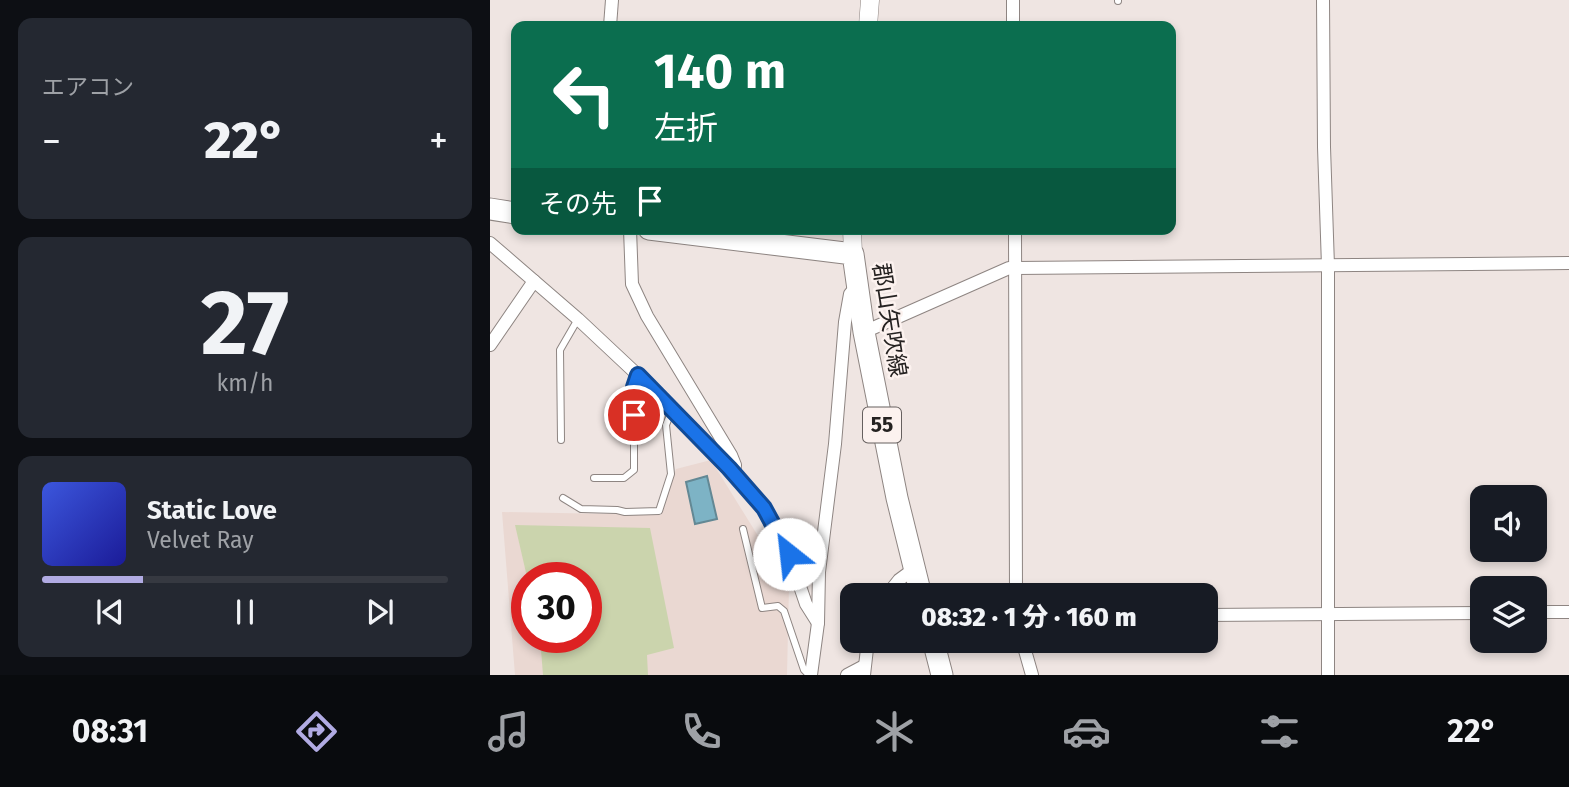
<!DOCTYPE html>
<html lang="ja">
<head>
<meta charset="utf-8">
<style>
  :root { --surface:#171b24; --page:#242831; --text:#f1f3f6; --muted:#9ea1a6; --line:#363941; --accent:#b1abe3 }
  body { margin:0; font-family:"Fira Sans","Noto Sans JP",sans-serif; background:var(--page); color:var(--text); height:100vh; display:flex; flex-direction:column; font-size:26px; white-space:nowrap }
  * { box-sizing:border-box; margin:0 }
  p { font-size:23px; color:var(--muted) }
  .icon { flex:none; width:38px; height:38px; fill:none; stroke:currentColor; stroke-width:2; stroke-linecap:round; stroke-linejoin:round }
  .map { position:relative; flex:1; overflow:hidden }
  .details { display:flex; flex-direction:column; gap:18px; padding:18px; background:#0d0f14; width:490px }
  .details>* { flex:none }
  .hud { position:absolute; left:21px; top:21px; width:665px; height:214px; border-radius:14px; box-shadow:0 4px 10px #0003; background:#0b6e4f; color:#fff; overflow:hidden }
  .tools { position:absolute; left:980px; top:485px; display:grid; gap:14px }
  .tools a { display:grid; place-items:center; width:77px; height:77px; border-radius:14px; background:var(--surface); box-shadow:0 4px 10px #0003; font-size:35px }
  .speed { position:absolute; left:21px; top:562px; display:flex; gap:14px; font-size:35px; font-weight:700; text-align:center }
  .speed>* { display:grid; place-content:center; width:91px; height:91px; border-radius:50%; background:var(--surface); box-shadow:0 4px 10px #0003; line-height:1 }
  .speed .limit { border:10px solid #d22; background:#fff; color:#111 }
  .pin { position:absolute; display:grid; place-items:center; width:60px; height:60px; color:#fff; margin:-30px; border:4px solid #fff; border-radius:50%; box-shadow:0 2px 7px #0007 }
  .me { position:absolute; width:77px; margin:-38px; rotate:331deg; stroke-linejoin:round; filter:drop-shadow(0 0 5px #0008) }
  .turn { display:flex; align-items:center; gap:24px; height:147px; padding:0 28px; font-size:32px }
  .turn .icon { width:91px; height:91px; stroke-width:2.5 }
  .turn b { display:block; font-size:49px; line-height:60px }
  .then { display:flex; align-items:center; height:66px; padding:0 28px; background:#0003; gap:14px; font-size:26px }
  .big { font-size:52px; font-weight:800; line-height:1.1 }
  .details .widget { flex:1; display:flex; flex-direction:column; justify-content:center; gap:10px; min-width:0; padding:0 24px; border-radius:14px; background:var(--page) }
  .details .dial { align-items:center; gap:0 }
  .dial b { font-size:91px; line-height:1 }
  .song { display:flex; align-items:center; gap:21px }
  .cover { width:84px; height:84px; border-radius:10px; background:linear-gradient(135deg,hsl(230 70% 55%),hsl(240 70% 35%)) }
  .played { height:7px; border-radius:4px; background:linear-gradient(90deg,var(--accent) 25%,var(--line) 25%) }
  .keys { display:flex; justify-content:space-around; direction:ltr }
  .heat { display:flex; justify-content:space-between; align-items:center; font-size:38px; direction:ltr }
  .trip { position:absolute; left:350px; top:583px; width:378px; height:70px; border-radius:14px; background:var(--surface); box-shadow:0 4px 10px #0003; font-weight:800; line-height:70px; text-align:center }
  .tab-bar { display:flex; height:112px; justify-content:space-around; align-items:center; background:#090b0e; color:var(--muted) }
  .tab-bar .icon { width:49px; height:49px }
  .tab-bar .on { color:var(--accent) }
  .tab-bar b { font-size:32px; color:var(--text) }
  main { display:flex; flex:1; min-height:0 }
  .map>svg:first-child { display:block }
  .built { fill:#ead8d2; fill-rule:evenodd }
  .green { fill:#cbd4ad }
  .water { fill:#7db3c5; stroke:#638894; stroke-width:2 }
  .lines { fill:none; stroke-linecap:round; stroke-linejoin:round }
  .service-casing { stroke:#8e8582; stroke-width:8 }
  .minor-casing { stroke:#8e8582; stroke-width:14 }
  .secondary-casing { stroke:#8e8582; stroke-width:19 }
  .primary-casing { stroke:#8e8582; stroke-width:23 }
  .service { stroke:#fff; stroke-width:6 }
  .minor { stroke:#fff; stroke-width:12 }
  .secondary { stroke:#fff; stroke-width:18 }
  .primary { stroke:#fff; stroke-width:21 }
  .route-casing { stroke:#114b97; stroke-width:18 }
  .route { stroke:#1a73e8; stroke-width:12 }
  .labels { text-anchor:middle; stroke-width:5; stroke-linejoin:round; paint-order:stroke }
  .shield { fill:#fcf2ef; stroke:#66605f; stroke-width:2 }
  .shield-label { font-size:21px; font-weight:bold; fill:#252221 }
  .street-label { font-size:23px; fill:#252221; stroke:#fcf2ef }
</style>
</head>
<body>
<main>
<section class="details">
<div class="widget"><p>エアコン</p>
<div class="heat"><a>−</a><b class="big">22°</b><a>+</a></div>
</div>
<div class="widget dial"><b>27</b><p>km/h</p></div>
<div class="widget">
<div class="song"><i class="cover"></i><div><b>Static Love</b><p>Velvet Ray</p></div></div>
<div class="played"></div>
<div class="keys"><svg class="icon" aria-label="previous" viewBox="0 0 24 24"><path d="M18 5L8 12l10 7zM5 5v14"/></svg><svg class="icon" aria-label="pause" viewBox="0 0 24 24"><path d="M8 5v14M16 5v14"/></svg><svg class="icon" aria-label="next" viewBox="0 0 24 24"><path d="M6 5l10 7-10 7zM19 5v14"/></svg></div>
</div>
</section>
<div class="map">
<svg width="1079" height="675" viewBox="0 0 1079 675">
  <rect width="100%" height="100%" fill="#efe5e2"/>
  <!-- built -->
  <path class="built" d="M221 460 299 586 297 675H25L12 512 171 515 186 469ZM37 578H96V637H37Z"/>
  <!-- green -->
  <polygon class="green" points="25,525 160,528 184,648 157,655 158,675 53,675 50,637 96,637 96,578 37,577"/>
  <!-- water -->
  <polygon class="water" points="217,476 227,519 205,524 196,482"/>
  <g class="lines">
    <defs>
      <g id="service">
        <polyline points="628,0 628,1"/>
        <polyline points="71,440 70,350 88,319"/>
        <polyline points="104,478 134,478 144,470 144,387 148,375"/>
        <polyline points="73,498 91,509 127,510 135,512 169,511 181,474 176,425 182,410"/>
        <polyline points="253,529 272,608 288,606 294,611 314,670 319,675"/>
      </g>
      <g id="minor">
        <polyline points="523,0 523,26"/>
        <polyline points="833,0 834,147 838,266 838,675"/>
        <polyline points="120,26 122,0"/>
        <polyline points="140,229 142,284 157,316 241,455 245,465 244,474"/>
        <polyline points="525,229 526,595"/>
        <polyline points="0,243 88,319 168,394 274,508 299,554 316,604 328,623"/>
        <polyline points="374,332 519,268 1079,263"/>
        <polyline points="0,345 44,281"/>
        <polyline points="397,595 409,580 424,569"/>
        <polyline points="1045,612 1079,612"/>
        <polyline points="716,615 992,613"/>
        <polyline points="532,640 542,675"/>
        <polyline points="321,675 328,623 329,572 345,444 355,322 360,294 365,288"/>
        <polyline points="357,675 374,666"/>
        <polyline points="374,675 378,640"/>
      </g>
      <g id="secondary">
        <polyline points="378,26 380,0"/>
        <polyline points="362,229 363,254"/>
      </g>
      <g id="primary">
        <polyline points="0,209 26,213"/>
        <polyline points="159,229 363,254 374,332 407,498 431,595"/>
        <polyline points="443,640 452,675"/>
      </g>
    </defs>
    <!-- service casing -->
    <use href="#service" class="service-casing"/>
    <!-- minor casing -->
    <use href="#minor" class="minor-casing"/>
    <!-- secondary casing -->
    <use href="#secondary" class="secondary-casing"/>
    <!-- primary casing -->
    <use href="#primary" class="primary-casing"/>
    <!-- service -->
    <use href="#service" class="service"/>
    <!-- minor -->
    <use href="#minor" class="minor"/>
    <!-- secondary -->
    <use href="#secondary" class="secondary"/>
    <!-- primary -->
    <use href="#primary" class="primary"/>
  </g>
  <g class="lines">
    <defs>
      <polyline id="route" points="144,415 144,387 148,375 239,468 274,508 299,554"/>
    </defs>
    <!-- route casing -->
    <use href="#route" class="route-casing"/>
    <!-- route -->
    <use href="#route" class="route"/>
  </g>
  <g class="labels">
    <!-- shield labels -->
    <rect class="shield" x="373" y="407.5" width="38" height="35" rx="5"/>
    <g class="shield-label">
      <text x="392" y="432">55</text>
    </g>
    <!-- street labels -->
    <g class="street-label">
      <text transform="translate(400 320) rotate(81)" y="8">郡山矢吹線</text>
    </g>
  </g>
</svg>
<div class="tools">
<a><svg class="icon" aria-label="sound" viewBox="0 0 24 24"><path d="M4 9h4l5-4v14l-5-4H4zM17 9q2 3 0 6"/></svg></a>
<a><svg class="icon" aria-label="layers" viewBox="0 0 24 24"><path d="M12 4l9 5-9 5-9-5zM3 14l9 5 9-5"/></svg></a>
</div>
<div class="speed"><div class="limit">30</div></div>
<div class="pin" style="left:144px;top:415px;background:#d93025"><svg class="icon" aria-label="arrive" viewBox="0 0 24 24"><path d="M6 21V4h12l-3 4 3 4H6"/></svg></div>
<svg class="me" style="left:299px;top:554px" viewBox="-20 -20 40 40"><circle r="19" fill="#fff"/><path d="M0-13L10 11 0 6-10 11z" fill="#1a73e8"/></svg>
<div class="trip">08:32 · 1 分 · 160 m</div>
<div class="hud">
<div class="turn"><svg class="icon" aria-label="left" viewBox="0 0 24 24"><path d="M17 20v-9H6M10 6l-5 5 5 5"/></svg><div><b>140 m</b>左折</div></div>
<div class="then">その先<svg class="icon" aria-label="arrive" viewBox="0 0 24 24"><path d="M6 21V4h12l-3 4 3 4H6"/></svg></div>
</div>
</div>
</main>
<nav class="tab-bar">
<b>08:31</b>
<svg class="icon on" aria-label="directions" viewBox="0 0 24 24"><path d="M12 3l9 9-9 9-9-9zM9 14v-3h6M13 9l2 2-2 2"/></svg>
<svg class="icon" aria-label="music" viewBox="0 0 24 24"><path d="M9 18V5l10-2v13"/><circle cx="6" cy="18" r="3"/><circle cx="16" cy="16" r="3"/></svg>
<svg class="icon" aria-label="phone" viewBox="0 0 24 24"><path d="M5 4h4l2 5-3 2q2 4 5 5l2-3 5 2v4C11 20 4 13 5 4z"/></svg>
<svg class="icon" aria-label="climate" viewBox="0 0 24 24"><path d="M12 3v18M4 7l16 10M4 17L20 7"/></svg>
<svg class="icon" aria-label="car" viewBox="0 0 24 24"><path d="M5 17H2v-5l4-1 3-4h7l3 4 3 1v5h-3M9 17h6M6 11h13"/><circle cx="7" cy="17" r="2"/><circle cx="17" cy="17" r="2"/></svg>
<svg class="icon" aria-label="filters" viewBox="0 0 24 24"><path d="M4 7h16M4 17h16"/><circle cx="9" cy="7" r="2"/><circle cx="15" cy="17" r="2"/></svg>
<b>22°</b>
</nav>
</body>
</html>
